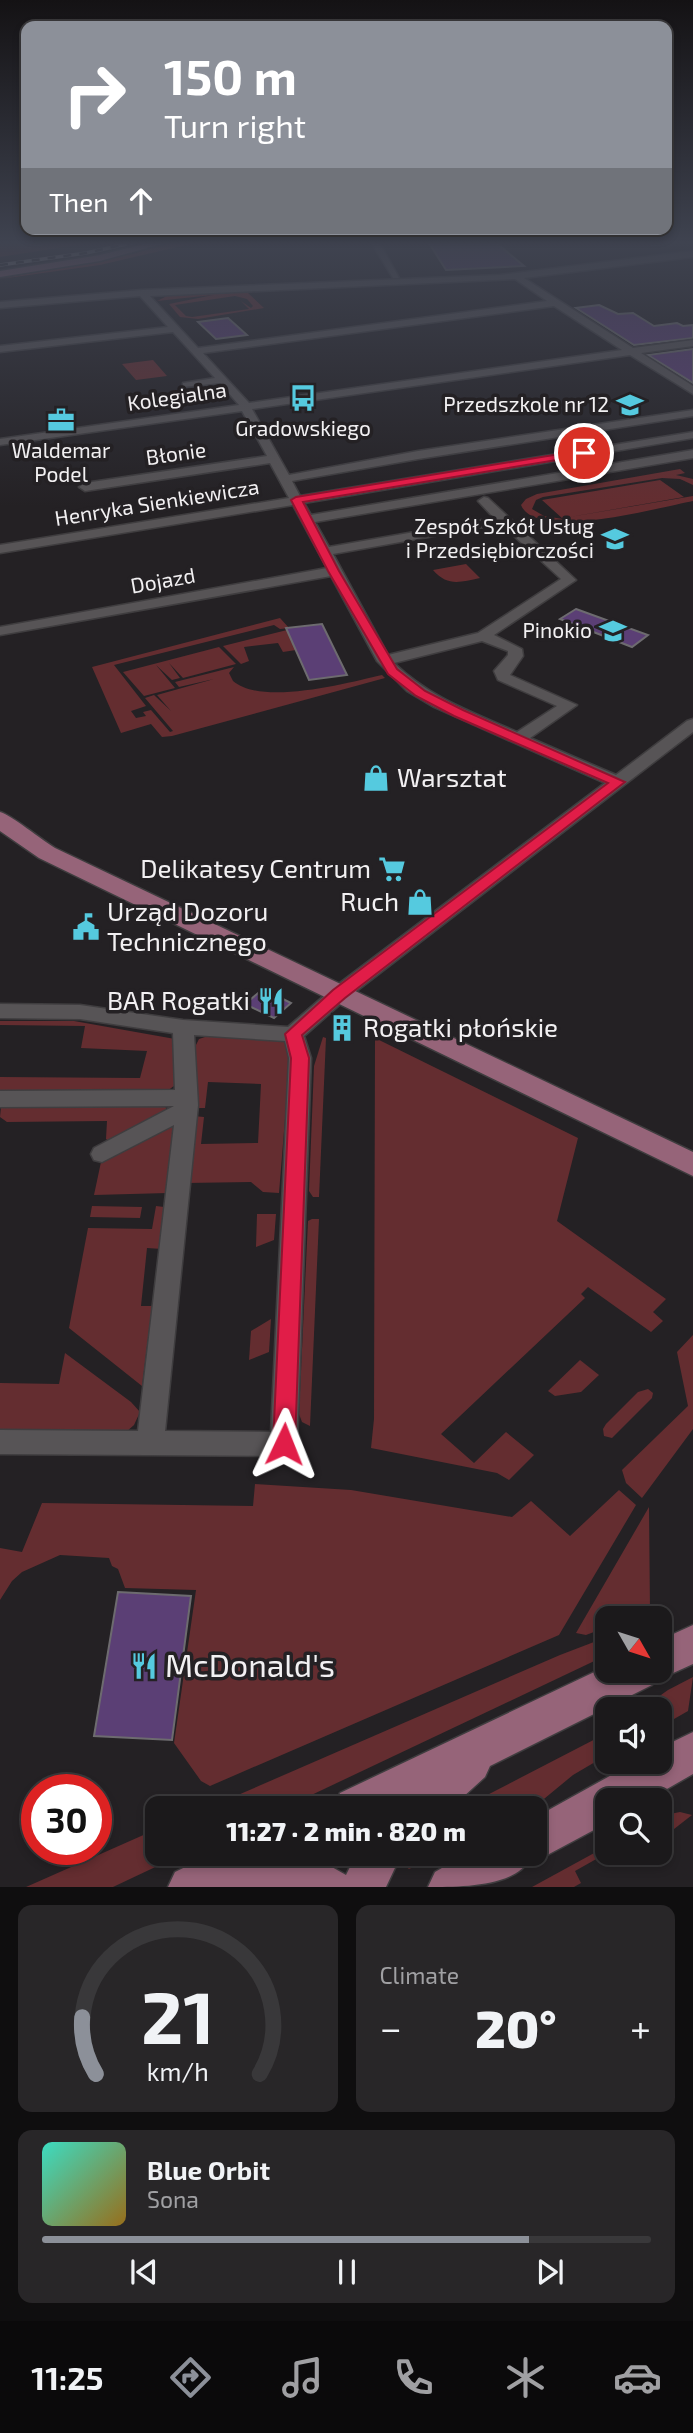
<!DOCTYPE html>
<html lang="en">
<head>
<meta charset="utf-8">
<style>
  :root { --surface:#1b191b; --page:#282628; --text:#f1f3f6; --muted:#a0a0a3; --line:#39383a; --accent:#8c9099 }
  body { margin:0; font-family:"Exo 2",sans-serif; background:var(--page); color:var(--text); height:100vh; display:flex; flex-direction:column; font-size:26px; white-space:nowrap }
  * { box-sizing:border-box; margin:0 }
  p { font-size:23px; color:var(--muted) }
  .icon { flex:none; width:38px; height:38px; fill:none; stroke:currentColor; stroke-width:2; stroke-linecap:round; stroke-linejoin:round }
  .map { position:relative; height:1887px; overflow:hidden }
  .side { display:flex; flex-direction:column; gap:18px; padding:18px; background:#0f0e0f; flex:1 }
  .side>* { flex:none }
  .banner { position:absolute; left:21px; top:21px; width:651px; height:214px; border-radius:14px; box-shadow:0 4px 10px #0003,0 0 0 2px var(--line); background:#8c9099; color:#fff; overflow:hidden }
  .needle { width:46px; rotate:129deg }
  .controls { position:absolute; left:595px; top:1606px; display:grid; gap:14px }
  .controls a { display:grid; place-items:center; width:77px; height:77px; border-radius:14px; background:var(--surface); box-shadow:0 4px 10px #0003,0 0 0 2px var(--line); font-size:35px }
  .speed { position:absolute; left:21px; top:1774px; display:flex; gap:14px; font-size:35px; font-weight:700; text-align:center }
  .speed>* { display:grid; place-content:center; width:91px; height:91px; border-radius:50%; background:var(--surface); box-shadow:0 4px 10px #0003,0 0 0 2px var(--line); line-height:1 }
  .speed .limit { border:10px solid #d22; background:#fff; color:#111 }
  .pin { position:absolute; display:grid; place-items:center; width:60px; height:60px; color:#fff; margin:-30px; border:4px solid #fff; border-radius:50%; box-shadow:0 2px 7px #0007 }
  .me { position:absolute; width:77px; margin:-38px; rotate:2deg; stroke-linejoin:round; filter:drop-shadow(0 0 5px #0008) }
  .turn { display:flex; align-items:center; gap:24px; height:147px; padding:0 28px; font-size:32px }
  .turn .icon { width:91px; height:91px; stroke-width:2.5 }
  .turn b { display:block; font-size:49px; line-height:60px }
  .then { display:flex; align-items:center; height:66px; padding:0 28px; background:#0003; gap:14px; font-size:26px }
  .big { font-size:52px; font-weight:800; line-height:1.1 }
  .side .widget { flex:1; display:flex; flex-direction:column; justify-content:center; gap:10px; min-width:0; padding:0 24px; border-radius:14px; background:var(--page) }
  .side .dial { align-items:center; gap:0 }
  .dial svg { height:182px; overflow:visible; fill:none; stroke:var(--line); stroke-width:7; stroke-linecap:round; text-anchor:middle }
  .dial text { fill:var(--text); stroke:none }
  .song { display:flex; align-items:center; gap:21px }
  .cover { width:84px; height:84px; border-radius:10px; background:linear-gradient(135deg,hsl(170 70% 55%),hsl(40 70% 35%)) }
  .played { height:7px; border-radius:4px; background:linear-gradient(90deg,var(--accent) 80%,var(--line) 80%) }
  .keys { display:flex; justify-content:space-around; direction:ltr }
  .heat { display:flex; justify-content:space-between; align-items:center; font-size:38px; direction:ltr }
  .side .tiles { flex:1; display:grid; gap:18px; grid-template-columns:1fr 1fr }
  .widget:last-child { grid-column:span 2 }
  .trip { position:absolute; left:145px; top:1796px; width:402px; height:70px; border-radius:14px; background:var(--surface); box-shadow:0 4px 10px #0003,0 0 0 2px var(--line); font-weight:800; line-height:70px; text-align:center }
  .dock { display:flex; height:112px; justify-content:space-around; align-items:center; background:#0b0a0b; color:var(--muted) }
  .dock .icon { width:49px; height:49px }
  .dock .on { color:var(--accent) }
  .dock b { font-size:32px; color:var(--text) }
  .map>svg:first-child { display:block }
  .green { fill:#642d30; fill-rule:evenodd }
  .forest { fill:#783539 }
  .building { fill:#5b3f75; stroke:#6d6b6f; stroke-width:2 }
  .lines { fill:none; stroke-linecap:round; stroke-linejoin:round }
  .minor-casing { stroke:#3f3d3f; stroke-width:3 }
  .major-casing { stroke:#3f3d3f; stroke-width:3 }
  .minor { fill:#575456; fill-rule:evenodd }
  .major { fill:#966479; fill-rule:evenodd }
  .rail-casing { stroke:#a5a3a5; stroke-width:3.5 }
  .rail { stroke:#242124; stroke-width:2.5; stroke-dasharray:8; stroke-linecap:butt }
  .route { fill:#e11d48; stroke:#92132f; stroke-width:2 }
  .labels { text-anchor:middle; stroke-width:7; stroke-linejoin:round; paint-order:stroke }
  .far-street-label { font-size:21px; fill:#f2f0f2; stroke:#242124 }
  .far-poi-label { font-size:21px; fill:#f2f0f2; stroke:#242124; text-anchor:end }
  .poi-label { font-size:26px; fill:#f2f0f2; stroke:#242124; text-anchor:start }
  .near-poi-label { font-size:32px; fill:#f2f0f2; stroke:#242124; text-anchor:start }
</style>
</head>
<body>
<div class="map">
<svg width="693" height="1887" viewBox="0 0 693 1887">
  <rect width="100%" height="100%" fill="#242124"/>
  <!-- green -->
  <g class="green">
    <polygon points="0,242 96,242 0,257"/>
    <path d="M253 292 248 293 264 308 198 319 180 317 169 304 213 295 157 301 167 296ZM235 296 247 299 253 306 251 308 241 301 249 309 192 317 186 316 175 305Z"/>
    <polygon points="153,360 167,376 136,380 122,364"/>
    <path d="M680 469 685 473 676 475 693 479V485L680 479 662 478 543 497 536 500 532 509 544 516 563 519 542 500 660 480 684 497 564 518 693 496V501C661 507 536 542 521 505L526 499 537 494Z"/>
    <path d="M466 564 480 578C460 582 448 587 433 570Z"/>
    <path d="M280 618 289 628 280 629 274 625 114 665 146 706 131 711 136 718 146 716 143 712 151 710 170 732 173 731 145 698 154 695 171 711 157 695 214 679 179 687 175 682 234 667 229 673 233 681C262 706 347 683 382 675L385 678 172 736 162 737 151 724 121 733 92 667Z"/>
    <polygon points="287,630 296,650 283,652 278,643 244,647 249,661 241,664 223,646"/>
    <polygon points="219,647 236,664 183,678 169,663 180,678 172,680 156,665 175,688 144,696 123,672"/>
    <polygon points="0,1021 74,1021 175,1039 175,1085 166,1092 0,1093 0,1077 140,1078 147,1051 81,1048 85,1026 0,1025"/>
    <polygon points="208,1036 285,1040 291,1045 279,1193 263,1192 251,1182 185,1183 193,1116 204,1117 201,1144 258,1143 261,1084 208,1082 205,1108 194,1108 192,1053 199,1039"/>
    <polygon points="323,1037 326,1038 319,1197 313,1197 309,1191 314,1066"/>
    <polygon points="375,1038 578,1138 557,1221 666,1299 653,1312 663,1321 651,1332 588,1287 581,1294 585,1298 441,1434 474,1463 506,1432 534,1455 509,1480 497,1473 371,1448 374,1419"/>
    <polygon points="7,1104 164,1105 167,1110 110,1142 106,1139 107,1121 7,1122 0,1117 1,1107"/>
    <polygon points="174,1125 168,1193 94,1195 101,1162"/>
    <polygon points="92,1206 142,1207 140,1218 90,1217"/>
    <polygon points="156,1206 164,1207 167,1211 162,1249 147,1248 141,1306 152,1306 142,1386 69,1328 88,1228 152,1229"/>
    <polygon points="257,1214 276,1214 274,1240 256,1247"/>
    <polygon points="312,1219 319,1219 310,1426 302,1422 299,1414 308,1221"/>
    <polygon points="271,1319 269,1352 249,1360 251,1331"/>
    <polygon points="693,1335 693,1429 642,1498 626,1483 622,1470 688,1406 677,1352"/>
    <polygon points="65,1353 131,1402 140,1412 134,1425 126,1432 0,1434 0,1383 59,1384"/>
    <polygon points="580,1360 599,1375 581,1392 555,1396 548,1391"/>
    <polygon points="648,1389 653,1393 652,1398 612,1438 604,1436 603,1429 606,1424 638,1392"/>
    <polygon points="255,1484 351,1490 512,1517 531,1501 570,1536 619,1490 636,1505 559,1635 210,1786 201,1781 174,1743 196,1590 125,1588 118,1569 112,1566 109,1558 60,1555 22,1572 12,1581 0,1600 0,1548 22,1552 42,1503 253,1506"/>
    <polygon points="649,1507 650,1611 629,1619 607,1619 607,1627 586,1635 576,1633"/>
    <polygon points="607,1637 607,1655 284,1808 227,1808 231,1798 560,1655"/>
    <polygon points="693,1677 688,1711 660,1727 660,1710 640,1710 668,1690"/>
    <polygon points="607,1733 607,1755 573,1775 533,1808 462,1808"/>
    <polygon points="680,1812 692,1815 660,1840 660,1816"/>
    <polygon points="157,1829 158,1853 185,1853 113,1887 26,1887"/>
    <polygon points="607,1846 607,1853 575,1871 581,1883 574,1887 532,1887"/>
    <polygon points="403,1853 447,1853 409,1869 401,1863"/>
  </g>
  <!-- forest -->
  <polygon class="forest" points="174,242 199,242 100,265 0,279 132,254"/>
  <!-- building -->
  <g class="building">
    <polygon points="469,242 495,242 524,266 446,270 429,243"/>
    <polygon points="599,305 618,314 633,313 654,326 677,323 683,326 693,325 693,338 634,345 576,308"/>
    <polygon points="228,318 247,335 216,339 198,322"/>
    <polygon points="693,349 693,383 648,355"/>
    <polygon points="576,609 648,635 632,647 560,619"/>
    <polygon points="322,624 347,675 309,680 286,628"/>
    <polygon points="263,989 291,1003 274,1018 245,1004"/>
    <polygon points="118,1592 191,1596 172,1740 94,1736"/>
  </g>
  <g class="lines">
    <defs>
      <g id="minor">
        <polygon points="371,242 379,242 399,278 393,278"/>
        <path d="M693 251V257L524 278 633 348 693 340V346L641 353 693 386V394L630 355 252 409 289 475 418 451 693 410V416L418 459 292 481 300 496 693 432V438L304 503 311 515 693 450V458L315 522 329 547 494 518 478 501 484 497 488 498 576 580 494 635 522 649 523 656 510 675 577 705 530 738 616 775 687 721 693 719V732L346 999 304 1036 311 1058 297 1444 294 1453 284 1456 0 1454V1430L138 1431 174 1125 102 1162 94 1160 91 1154 94 1148 174 1106 0 1107V1091L175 1090 173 1033 80 1019 0 1018V1004L80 1005 183 1020 288 1027 332 989 605 783 434 707 407 691 377 661 331 576 0 635V627L327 568 293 505 0 553V545L289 498 270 463 85 491 79 487 85 483 267 456 242 411 0 445V439L239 405 220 383 183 387V383L215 378 173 332 0 352V346L168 327 140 296 0 308V302L142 290 500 275ZM515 279 547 301 198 348 150 296ZM554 306 622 350 249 403 203 353ZM501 524 561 579 478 633 388 655 333 554ZM482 641 508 651V655L494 671 498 680 557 706 517 732C470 711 432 699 394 663ZM194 1035 285 1041 289 1058 271 1432 165 1431 198 1105Z"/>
      </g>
      <g id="major">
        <polygon points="153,242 169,242 100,261 0,277 0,271 100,255"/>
        <path d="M0 812C11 815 42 840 55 848L693 1152V1176L39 858 0 831Z"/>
        <polygon points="693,1625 693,1664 660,1679 655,1677 652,1685 490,1766 485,1777 451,1808 334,1808 340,1793 607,1666 607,1671 660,1671 660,1640"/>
        <path d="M693 1732V1774L646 1801H607V1823L536 1861 530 1859C515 1887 460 1887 428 1887L435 1872 468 1853H536V1817L635 1762H660V1748Z"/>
        <polygon points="214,1853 307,1853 346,1875 357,1853 402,1853 386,1887 168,1887 175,1872"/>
      </g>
    </defs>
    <!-- minor casing -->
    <use href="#minor" class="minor-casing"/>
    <!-- major casing -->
    <use href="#major" class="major-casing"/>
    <!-- minor -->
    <use href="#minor" class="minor"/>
    <!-- major -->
    <use href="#major" class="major"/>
    <defs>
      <polyline id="rail" points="0,265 86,253 136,242"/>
    </defs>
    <!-- rail casing -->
    <use href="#rail" class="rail-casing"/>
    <!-- rail -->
    <use href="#rail" class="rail"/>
  </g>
  <!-- sky -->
  <linearGradient id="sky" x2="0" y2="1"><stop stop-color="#141214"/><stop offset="0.48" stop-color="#3f4350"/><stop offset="1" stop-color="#3f4350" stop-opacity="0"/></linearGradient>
  <rect width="693" height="506" fill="url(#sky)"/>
  <!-- route -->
  <polygon class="route" points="584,450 589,453 587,455 303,502 339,571 397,669 425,691 463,710 625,782 345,998 302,1035 309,1058 295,1444 292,1451 284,1454 276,1451 273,1444 291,1058 285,1034 333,990 608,783 454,716 416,696 388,674 328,571 291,500 296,497"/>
  <!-- icons -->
  <defs>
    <symbol id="bus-bare" viewBox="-9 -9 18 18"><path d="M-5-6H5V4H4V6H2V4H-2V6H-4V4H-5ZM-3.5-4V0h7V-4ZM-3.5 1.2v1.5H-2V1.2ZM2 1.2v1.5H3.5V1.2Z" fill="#55cadf" stroke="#242124" stroke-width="2.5" paint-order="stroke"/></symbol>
    <symbol id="school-bare" viewBox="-9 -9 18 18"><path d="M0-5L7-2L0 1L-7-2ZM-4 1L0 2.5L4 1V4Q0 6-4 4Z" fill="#55cadf" stroke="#242124" stroke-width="2.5" paint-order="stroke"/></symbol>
    <symbol id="office-bare" viewBox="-9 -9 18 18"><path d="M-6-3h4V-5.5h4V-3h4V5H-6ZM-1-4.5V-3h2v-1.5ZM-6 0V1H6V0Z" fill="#55cadf" stroke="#242124" stroke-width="2.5" paint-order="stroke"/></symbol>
    <symbol id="university-bare" viewBox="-9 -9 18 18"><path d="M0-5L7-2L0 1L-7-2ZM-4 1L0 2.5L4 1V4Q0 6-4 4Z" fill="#55cadf" stroke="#242124" stroke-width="2.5" paint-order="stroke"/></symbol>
    <symbol id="shop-bare" viewBox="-9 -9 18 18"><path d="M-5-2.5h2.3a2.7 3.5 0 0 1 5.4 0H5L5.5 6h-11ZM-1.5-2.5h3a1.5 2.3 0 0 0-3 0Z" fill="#55cadf" stroke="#242124" stroke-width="2.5" paint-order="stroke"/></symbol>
    <symbol id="supermarket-bare" viewBox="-9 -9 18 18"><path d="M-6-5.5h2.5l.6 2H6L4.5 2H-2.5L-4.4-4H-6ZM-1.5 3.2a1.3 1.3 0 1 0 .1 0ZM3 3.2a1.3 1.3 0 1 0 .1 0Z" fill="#55cadf" stroke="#242124" stroke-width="2.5" paint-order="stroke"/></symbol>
    <symbol id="civic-bare" viewBox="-9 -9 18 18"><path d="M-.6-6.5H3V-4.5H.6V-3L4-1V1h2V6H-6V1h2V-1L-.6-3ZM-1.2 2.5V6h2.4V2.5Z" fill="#55cadf" stroke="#242124" stroke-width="2.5" paint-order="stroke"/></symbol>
    <symbol id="restaurant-bare" viewBox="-9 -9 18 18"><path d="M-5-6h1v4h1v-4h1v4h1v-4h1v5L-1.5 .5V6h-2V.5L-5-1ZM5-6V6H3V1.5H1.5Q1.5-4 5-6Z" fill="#55cadf" stroke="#242124" stroke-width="2.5" paint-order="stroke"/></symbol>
    <symbol id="building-bare" viewBox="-9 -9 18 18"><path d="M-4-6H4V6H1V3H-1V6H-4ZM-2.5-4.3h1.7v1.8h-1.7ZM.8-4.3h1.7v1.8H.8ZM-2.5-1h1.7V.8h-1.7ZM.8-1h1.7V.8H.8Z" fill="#55cadf" stroke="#242124" stroke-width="2.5" paint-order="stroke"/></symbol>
  </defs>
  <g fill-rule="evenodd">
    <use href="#bus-bare" x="284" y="379" width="38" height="38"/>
    <use href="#school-bare" x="611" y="386" width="38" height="38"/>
    <use href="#office-bare" x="42" y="401" width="38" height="38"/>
    <use href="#university-bare" x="596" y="520" width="38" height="38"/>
    <use href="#school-bare" x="594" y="612" width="38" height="38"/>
    <use href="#shop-bare" x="357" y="759" width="38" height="38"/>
    <use href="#supermarket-bare" x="373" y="850" width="38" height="38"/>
    <use href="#shop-bare" x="401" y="883" width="38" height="38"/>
    <use href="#civic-bare" x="67" y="908" width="38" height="38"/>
    <use href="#restaurant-bare" x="252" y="982" width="38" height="38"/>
    <use href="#building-bare" x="323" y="1009" width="38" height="38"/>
    <use href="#restaurant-bare" x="125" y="1647" width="38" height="38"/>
  </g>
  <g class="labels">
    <!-- far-street labels -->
    <g class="far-street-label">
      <text transform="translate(177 397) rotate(-8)" y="7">Kolegialna</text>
      <text transform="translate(176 454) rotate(-8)" y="7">Błonie</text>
      <text transform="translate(157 503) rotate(-9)" y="7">Henryka Sienkiewicza</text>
      <text transform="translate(163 581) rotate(-10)" y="7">Dojazd</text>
    </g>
    <!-- far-poi labels -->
    <g class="far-poi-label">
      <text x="609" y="412">Przedszkole nr 12</text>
      <text x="303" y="436" text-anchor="middle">Gradowskiego</text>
      <text x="61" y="458" text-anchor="middle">Waldemar<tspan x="61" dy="24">Podel</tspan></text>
      <text x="594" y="534">Zespół Szkół Usług<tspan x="594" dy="24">i Przedsiębiorczości</tspan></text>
      <text x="592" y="638">Pinokio</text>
    </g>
    <!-- poi labels -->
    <g class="poi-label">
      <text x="397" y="787">Warsztat</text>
      <text x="371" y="878" text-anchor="end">Delikatesy Centrum</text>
      <text x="399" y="911" text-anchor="end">Ruch</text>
      <text x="107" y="921">Urząd Dozoru<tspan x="107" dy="30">Technicznego</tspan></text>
      <text x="250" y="1010" text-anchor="end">BAR Rogatki</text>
      <text x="363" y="1037">Rogatki płońskie</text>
    </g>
    <!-- near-poi labels -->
    <g class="near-poi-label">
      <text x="165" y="1677">McDonald's</text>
    </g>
  </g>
</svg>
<div class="controls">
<a><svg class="needle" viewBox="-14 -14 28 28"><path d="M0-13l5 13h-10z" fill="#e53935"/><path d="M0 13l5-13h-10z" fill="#a0a0a3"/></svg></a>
<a><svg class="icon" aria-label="sound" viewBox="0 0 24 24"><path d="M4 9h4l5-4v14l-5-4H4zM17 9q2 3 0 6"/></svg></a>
<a><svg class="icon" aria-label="search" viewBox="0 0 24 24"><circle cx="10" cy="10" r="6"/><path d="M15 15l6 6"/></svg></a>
</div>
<div class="speed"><div class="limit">30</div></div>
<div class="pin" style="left:584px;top:453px;background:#d93025"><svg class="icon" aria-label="arrive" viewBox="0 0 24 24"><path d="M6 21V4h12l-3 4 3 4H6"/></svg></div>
<svg class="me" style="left:284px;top:1444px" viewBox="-20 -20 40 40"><path d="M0-17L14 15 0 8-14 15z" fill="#e11d48" stroke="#fff" stroke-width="4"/></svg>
<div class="trip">11:27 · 2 min · 820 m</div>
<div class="banner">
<div class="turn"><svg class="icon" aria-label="right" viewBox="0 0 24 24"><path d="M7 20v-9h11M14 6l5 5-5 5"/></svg><div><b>150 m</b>Turn right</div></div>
<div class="then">Then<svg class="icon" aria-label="ahead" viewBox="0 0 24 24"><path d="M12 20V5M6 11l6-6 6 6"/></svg></div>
</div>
</div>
<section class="side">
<div class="tiles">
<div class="widget dial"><svg viewBox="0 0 100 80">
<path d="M14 69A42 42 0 1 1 86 69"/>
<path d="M14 69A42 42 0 0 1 8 44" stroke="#8c9099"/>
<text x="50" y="56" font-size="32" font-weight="700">21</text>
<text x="50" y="72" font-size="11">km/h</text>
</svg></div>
<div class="widget"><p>Climate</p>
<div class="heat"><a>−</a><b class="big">20°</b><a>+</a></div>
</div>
<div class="widget">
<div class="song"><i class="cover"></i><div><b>Blue Orbit</b><p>Sona</p></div></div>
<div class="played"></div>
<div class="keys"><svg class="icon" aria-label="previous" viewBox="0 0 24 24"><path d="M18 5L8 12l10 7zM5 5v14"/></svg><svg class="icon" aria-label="pause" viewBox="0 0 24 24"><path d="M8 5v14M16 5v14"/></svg><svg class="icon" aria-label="next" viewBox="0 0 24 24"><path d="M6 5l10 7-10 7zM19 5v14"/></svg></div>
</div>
</div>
</section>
<nav class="dock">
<b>11:25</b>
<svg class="icon on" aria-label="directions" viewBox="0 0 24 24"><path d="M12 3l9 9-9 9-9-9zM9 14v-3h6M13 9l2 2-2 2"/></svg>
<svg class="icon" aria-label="music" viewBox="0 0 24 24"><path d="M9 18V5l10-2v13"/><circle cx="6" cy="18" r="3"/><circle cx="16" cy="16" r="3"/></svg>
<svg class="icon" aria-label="phone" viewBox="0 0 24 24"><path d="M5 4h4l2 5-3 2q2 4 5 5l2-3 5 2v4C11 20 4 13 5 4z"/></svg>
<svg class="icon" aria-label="climate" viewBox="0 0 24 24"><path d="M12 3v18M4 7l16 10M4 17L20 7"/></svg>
<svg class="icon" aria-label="car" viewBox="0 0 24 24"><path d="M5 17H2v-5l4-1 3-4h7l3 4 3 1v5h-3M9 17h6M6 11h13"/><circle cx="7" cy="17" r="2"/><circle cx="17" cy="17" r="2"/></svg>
</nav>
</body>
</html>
